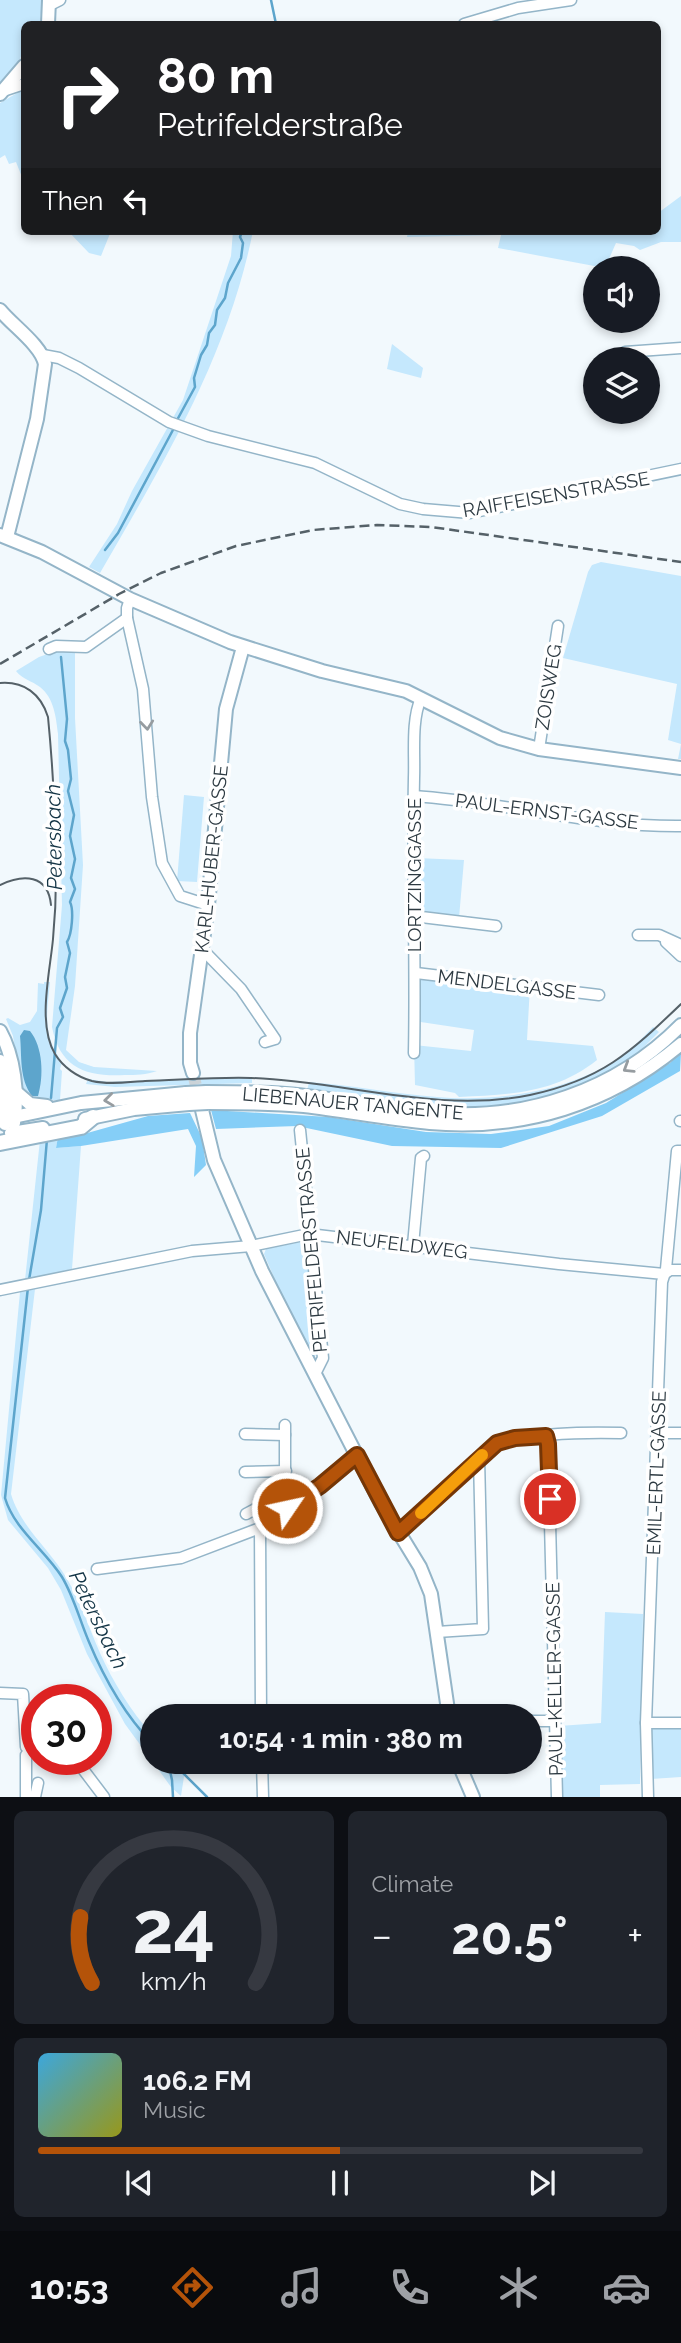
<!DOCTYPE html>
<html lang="en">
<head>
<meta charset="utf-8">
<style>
  :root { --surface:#171b24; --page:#20242c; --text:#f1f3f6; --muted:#9ea1a6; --line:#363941; --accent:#b45309 }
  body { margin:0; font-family:Raleway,sans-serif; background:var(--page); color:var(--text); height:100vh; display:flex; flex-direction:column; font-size:26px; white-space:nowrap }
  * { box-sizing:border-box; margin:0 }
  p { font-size:23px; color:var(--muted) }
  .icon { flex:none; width:38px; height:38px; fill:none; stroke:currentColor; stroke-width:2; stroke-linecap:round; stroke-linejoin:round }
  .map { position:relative; height:1797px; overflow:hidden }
  .side { display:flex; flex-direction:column; gap:14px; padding:14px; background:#0d0f14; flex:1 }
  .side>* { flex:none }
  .guide { position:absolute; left:21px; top:21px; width:640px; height:214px; border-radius:10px; box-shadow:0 4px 10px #0003; background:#202124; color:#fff; overflow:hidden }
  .tools { position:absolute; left:583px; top:256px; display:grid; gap:14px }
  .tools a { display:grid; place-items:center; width:77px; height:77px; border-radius:50%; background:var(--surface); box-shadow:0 4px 10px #0003; font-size:35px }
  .speed { position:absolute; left:21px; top:1684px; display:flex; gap:14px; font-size:35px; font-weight:700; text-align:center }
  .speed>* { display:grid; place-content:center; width:91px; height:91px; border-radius:50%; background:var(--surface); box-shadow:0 4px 10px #0003; line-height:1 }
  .speed .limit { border:10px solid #d22; background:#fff; color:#111 }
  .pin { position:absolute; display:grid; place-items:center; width:60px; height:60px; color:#fff; margin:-30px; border:4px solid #fff; border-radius:50%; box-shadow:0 2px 7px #0007 }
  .me { position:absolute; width:77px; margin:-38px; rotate:56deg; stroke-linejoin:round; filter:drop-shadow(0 0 5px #0008) }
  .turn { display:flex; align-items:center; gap:24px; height:147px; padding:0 21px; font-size:32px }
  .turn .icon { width:91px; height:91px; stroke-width:2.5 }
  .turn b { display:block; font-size:49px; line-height:60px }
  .then { display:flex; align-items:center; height:66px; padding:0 21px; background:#0003; gap:14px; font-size:26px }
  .big { font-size:52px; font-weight:700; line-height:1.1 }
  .side .card { flex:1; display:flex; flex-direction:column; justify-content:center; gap:10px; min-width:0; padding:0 24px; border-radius:10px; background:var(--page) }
  .side .dial { align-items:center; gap:0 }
  .dial svg { height:182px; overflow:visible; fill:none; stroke:var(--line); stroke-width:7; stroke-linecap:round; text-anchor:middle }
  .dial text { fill:var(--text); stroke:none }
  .song { display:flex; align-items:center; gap:21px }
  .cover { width:84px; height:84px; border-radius:10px; background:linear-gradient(135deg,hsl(200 70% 55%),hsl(60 70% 35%)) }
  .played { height:7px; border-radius:4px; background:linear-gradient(90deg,var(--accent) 50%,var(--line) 50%) }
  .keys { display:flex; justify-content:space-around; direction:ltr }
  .heat { display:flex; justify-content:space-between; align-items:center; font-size:38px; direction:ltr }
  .side .tiles { flex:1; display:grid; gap:14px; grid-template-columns:1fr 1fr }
  .card:last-child { grid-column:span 2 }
  .trip { position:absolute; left:140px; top:1704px; width:402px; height:70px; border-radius:35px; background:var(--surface); box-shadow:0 4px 10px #0003; font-weight:700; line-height:70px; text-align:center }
  .menu { display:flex; height:112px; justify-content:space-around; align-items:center; background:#090b0e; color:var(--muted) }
  .menu .icon { width:49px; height:49px }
  .menu .active { color:var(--accent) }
  .menu b { font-size:32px; color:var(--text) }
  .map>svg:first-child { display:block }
  .green { fill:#c5e8fd }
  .forest { fill:#85cef7 }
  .water { fill:#5da5cc }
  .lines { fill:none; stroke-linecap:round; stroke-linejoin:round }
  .stream { stroke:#5da5cc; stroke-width:2.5 }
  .major-tunnel { stroke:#cbd3d8; stroke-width:12; stroke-dasharray:12 6; stroke-linecap:butt }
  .minor-casing { stroke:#94b5c8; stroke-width:13 }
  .major-casing { stroke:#94b5c8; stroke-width:16 }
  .highway-casing { stroke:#94b5c8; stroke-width:18 }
  .minor { stroke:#fff; stroke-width:10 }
  .major { stroke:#fff; stroke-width:12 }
  .highway { stroke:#fff; stroke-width:14 }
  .tram { stroke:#556168; stroke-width:2 }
  .rail { stroke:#556168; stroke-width:2.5; stroke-dasharray:10 5; stroke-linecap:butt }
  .major-bridge-casing { stroke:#94b5c8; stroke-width:16; stroke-linecap:butt }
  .major-bridge { stroke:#fff; stroke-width:12 }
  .oneway { stroke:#969ca0 }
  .route-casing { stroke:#753606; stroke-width:18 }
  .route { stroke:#b45309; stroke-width:12 }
  .slow { stroke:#f59e0b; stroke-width:12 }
  .labels { text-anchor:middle; stroke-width:7; stroke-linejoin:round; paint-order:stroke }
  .street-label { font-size:19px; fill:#2d3a42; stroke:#fff }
  .water-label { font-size:21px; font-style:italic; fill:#133445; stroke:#fff }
</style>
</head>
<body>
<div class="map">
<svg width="681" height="1797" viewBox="0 0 681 1797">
  <rect width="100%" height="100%" fill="#f2f9fd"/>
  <!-- green -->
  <g class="green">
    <path d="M0 0H42L40 24H24C24 52 23 65 0 84Z"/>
    <polygon points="24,89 24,182 16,162 9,164 5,155 0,158 0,103"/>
    <polygon points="681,196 681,242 661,242 640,250 634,246 616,243 605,268 498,248 501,235 407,237 408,231 658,231 658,213"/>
    <polygon points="68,231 111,231 101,256 89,253"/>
    <path d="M233 231H253C228 356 163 464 100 573L89 567 117 524 132 491 183 400 231 256Z"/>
    <polygon points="392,344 423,368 421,378 387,369"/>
    <polygon points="601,562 681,576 681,759 678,759 681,744 668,740 677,684 563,658 588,572 592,565"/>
    <path d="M56 651H75V718L83 865 75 986 66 1050 79 1062 94 1067 157 1071C146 1075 136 1075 125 1075 86 1077 60 1068 52 1027L62 905 58 734C56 717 54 698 40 687 32 681 22 679 16 671L39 657Z"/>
    <polygon points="184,795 204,797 197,882 177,881"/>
    <polygon points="416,858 464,860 459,918 415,912"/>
    <path d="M416 973 530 986 527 1040 593 1046 597 1060C556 1093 509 1095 459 1097L455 1093 415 1085 414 1045 471 1051 474 1030 414 1021Z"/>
    <path d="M44 982H50C47 1015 42 1034 62 1062L60 1069 62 1071 60 1100 32 1101 21 1090 13 1036 6 1019 8 1018 20 1025 30 1022 37 1011 38 983 44 984Z"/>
    <path d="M653 1027 659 1032 631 1060 608 1075 548 1098 492 1108 441 1107 307 1091 309 1082C352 1085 394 1094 437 1097 495 1102 568 1092 617 1059 630 1050 642 1039 653 1027Z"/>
    <polygon points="203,1078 252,1078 252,1083 115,1087 86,1084 88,1079 108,1082"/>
    <polygon points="58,1137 56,1148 81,1146 72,1269 25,1280 40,1140"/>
    <polygon points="301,1242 307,1246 321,1354 314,1356 287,1308 264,1254 266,1249"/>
    <path d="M35 1289 11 1494C21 1528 50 1549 67 1579 81 1602 89 1628 100 1653 113 1682 131 1711 152 1735V1761L125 1724 87 1654 61 1590 48 1568 8 1520 1 1495 20 1292Z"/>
    <polygon points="605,1612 643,1614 640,1784 600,1785 600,1797 561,1797 559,1726 601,1723"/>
    <polygon points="650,1727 681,1727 681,1777 651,1779"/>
    <polygon points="153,1762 177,1762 185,1770 181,1796 171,1787"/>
    <polygon points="201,1762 259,1762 259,1773 201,1774"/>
  </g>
  <!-- forest -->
  <g class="forest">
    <polygon points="681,1053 680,1071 602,1116 501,1148 392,1146 297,1126 216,1129 211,1110 329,1117 426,1132 491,1134 549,1126 606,1103 670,1063"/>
    <polygon points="190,1113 202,1138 206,1165 194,1177 196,1146 188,1129 81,1146 56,1148 58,1137 73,1137 148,1116"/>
  </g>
  <!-- water -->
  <path class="water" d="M24 1030 30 1031C43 1047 44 1076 38 1096H32C19 1079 22 1056 20 1036Z"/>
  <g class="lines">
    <!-- stream -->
    <g class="stream">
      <polyline points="271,0 276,24"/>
      <polyline points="176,422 195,387 194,378 201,355 207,345 209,333 215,325 217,310 225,298 228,283 241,258 243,243 240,237 242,231"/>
      <polyline points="105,550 118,533 174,428"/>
      <path d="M51 1098 57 1028 63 1017 60 1008 67 988 65 977 70 953 67 942C72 934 74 910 70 902L75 889 71 878 75 859 70 836 74 815 68 791 71 779 68 750 65 741 67 719 61 657"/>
      <polyline points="29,1280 41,1210 47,1139"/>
      <path d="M28 1287 5 1498C14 1529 45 1550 62 1577 74 1597 80 1621 89 1642 104 1678 125 1715 152 1743"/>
      <polyline points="168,1762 172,1780 173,1797"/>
      <polyline points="172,1762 207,1797"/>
    </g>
    <!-- major-tunnel -->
    <polyline class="major-tunnel" points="193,1073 200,1103"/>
    <defs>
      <g id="minor">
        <polyline points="50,5 60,0"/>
        <polyline points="464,24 518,8 571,0"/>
        <polyline points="6,90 24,84"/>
        <polyline points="625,352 681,348"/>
        <polyline points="43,355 59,358 79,368 169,422 208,436 315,463 400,504 423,509 470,513 681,469"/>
        <polyline points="130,599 127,608 127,618 143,689 152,797 162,863 180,896 208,905"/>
        <polyline points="49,649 56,646 86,647 127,618"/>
        <polyline points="539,749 558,626"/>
        <path d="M414 796C502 802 594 827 681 826"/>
        <polyline points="413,916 496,926"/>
        <polyline points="638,935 659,935 681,945"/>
        <polyline points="666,942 681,956"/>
        <polyline points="202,949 241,989 275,1039 265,1042"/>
        <polyline points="416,973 599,995"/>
        <path d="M414 1053C416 961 412 870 414 778 415 753 411 721 421 698"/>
        <polyline points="680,1121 681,1121"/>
        <polyline points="300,1130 321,1338 323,1358 315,1374"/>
        <polyline points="413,1245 421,1158 424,1156"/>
        <polyline points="0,1290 192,1251 251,1246 309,1234 559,1264 664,1274 670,1270 681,1270"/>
        <polyline points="285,1425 285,1493 287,1508"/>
        <polyline points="658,1433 681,1433"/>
        <polyline points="245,1434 285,1435"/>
        <polyline points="546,1436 548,1444 557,1797"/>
        <polyline points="245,1472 286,1471"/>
        <polyline points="246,1514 285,1493"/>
        <polyline points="260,1528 261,1717"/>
        <path d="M398 1533 497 1443C537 1433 579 1432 621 1433"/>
        <polyline points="97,1569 181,1558 260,1528 320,1486 357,1455"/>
        <polyline points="437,1632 483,1629 479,1458"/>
        <polyline points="0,1693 23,1694 26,1747"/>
        <polyline points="530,1721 554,1721"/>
        <polyline points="646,1723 681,1723"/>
        <polyline points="76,1760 104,1797"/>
        <polyline points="262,1762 263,1797"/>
        <polyline points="26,1797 26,1755"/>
        <polyline points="35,1797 38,1783"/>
        <polyline points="648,1797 646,1723 662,1282 666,1269 677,1151 681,1151"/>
      </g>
      <g id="major">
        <polyline points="48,24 49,0"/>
        <polyline points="0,94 24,66"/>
        <path d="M0 310C13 326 41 345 45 364L37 419 7 537"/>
        <polyline points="0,535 42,552 130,599 230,642 322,671 406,691 500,738 539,749 681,768"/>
        <path d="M0 1031C14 1056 19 1095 14 1123"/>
        <polyline points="0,1061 4,1081 5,1124"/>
        <polyline points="193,1073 190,1063 190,1033 208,905 226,709 243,647"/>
        <polyline points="15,1091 30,1104 47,1106"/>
        <path d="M206 1092C233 1092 259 1092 286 1094 335 1098 384 1109 434 1113 525 1121 616 1091 681 1025"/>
        <path d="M208 1103C240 1103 272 1103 304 1106 346 1111 388 1119 430 1123 523 1131 610 1104 681 1044"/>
        <polyline points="202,1110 214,1160 262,1271 381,1503 420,1567 431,1594 449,1717"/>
        <polyline points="4,1119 81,1103 186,1093"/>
        <polyline points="85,1119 134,1109 189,1104"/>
        <polyline points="11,1133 43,1128"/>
        <polyline points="458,1762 473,1797"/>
      </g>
      <g id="highway">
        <polyline points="0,1066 0,1064"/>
        <polyline points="0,1119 4,1119"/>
        <polyline points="0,1143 81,1127 93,1117"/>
      </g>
    </defs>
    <!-- minor casing -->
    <use href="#minor" class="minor-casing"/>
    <!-- major casing -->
    <use href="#major" class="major-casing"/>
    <!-- highway casing -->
    <use href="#highway" class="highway-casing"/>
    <!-- minor -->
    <use href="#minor" class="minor"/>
    <!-- major -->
    <use href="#major" class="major"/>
    <!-- highway -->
    <use href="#highway" class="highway"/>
    <!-- tram -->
    <g class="tram">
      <path d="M0 683C24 681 41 694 48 717 53 769 56 823 56 876 56 897 55 918 53 939 50 972 37 1024 55 1054 63 1067 77 1077 92 1081 109 1085 128 1082 145 1081 180 1080 215 1077 251 1078 344 1081 437 1114 530 1095 601 1080 630 1053 681 1004"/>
      <path d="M0 885C23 874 48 874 51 905"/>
    </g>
    <!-- rail -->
    <polyline class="rail" points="0,664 119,594 161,573 236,546 313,530 377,525 431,527 681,562"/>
    <defs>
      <g id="major-bridge">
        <polyline points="186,1093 206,1092"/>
        <polyline points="189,1104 208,1103"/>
      </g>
    </defs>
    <!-- major-bridge casing -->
    <use href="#major-bridge" class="major-bridge-casing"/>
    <!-- major-bridge -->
    <use href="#major-bridge" class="major-bridge"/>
  </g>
  <!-- one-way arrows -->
  <defs><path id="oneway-chevron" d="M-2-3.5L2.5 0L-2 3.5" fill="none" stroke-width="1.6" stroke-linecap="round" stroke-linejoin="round" transform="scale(1.75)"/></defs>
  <g class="oneway">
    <use href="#oneway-chevron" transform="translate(147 725) rotate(84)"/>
    <use href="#oneway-chevron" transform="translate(628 1068) rotate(148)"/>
    <use href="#oneway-chevron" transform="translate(109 1100) rotate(173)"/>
  </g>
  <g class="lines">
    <defs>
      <polyline id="route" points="287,1508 320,1486 357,1455 398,1533 497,1443 515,1438 546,1436 548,1444 550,1499"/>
    </defs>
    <!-- route casing -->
    <use href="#route" class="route-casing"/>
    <!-- route -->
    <use href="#route" class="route"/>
    <!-- slow -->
    <polyline class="slow" points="421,1513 482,1455"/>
  </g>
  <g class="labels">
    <!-- street labels -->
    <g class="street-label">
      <text transform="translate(556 494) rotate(-10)" y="7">RAIFFEISENSTRASSE</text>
      <text transform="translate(548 687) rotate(-81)" y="7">ZOISWEG</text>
      <text transform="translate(547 811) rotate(7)" y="7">PAUL-ERNST-GASSE</text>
      <text transform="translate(211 859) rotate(-84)" y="7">KARL-HUBER-GASSE</text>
      <text transform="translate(414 875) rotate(-90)" y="7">LORTZINGGASSE</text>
      <text transform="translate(507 984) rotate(7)" y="7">MENDELGASSE</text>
      <text transform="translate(353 1103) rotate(5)" y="7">LIEBENAUER TANGENTE</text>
      <text transform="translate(402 1244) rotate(7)" y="7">NEUFELDWEG</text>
      <text transform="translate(311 1250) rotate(-95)" y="7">PETRIFELDERSTRASSE</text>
      <text transform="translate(656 1473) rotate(-88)" y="7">EMIL-ERTL-GASSE</text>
      <text transform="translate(554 1679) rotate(-91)" y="7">PAUL-KELLER-GASSE</text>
    </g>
    <!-- water labels -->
    <g class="water-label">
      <text transform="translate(54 837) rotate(-91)" y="7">Petersbach</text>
      <text transform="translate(98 1620) rotate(64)" y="7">Petersbach</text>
    </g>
  </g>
</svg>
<div class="tools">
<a><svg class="icon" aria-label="sound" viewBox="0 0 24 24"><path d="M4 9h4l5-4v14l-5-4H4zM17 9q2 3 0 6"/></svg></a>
<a><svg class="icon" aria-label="layers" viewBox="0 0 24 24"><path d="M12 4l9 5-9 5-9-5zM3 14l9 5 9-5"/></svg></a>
</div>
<div class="speed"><div class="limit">30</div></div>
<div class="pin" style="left:550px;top:1499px;background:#d93025"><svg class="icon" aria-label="arrive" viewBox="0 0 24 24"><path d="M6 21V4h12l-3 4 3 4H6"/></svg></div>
<svg class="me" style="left:287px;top:1508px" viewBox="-20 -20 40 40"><circle r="17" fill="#b45309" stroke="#fff" stroke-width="3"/><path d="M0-11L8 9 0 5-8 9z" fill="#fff"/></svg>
<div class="trip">10:54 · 1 min · 380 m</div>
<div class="guide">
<div class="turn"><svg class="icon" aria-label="right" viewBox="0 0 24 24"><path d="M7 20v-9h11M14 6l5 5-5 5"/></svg><div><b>80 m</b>Petrifelderstraße</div></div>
<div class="then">Then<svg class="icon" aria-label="left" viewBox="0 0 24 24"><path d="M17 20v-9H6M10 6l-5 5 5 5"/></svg></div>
</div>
</div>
<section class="side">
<div class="tiles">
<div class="card dial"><svg viewBox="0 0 100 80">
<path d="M14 69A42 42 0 1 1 86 69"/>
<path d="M14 69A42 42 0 0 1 9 40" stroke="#b45309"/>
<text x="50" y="56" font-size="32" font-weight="700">24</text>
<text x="50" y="72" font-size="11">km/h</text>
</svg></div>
<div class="card"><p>Climate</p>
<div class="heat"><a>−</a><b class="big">20.5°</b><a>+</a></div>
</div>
<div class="card">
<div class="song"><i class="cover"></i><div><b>106.2 FM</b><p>Music</p></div></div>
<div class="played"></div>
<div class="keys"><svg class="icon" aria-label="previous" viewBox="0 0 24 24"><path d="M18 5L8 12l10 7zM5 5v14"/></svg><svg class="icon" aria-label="pause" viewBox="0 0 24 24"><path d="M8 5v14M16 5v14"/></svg><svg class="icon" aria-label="next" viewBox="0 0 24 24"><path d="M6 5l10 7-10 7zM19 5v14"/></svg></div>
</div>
</div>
</section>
<nav class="menu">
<b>10:53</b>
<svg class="icon active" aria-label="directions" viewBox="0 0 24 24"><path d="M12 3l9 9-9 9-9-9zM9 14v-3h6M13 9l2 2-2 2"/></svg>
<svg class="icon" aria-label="music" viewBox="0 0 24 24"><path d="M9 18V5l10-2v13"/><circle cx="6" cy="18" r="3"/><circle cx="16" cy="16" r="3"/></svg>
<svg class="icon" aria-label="phone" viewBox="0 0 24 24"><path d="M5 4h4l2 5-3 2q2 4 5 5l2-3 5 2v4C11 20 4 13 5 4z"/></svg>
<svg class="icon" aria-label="climate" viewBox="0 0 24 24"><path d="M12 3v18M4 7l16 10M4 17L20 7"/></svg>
<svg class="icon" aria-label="car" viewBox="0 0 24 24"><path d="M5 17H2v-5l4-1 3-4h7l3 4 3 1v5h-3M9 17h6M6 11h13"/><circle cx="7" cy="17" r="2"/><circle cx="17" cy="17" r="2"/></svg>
</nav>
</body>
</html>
